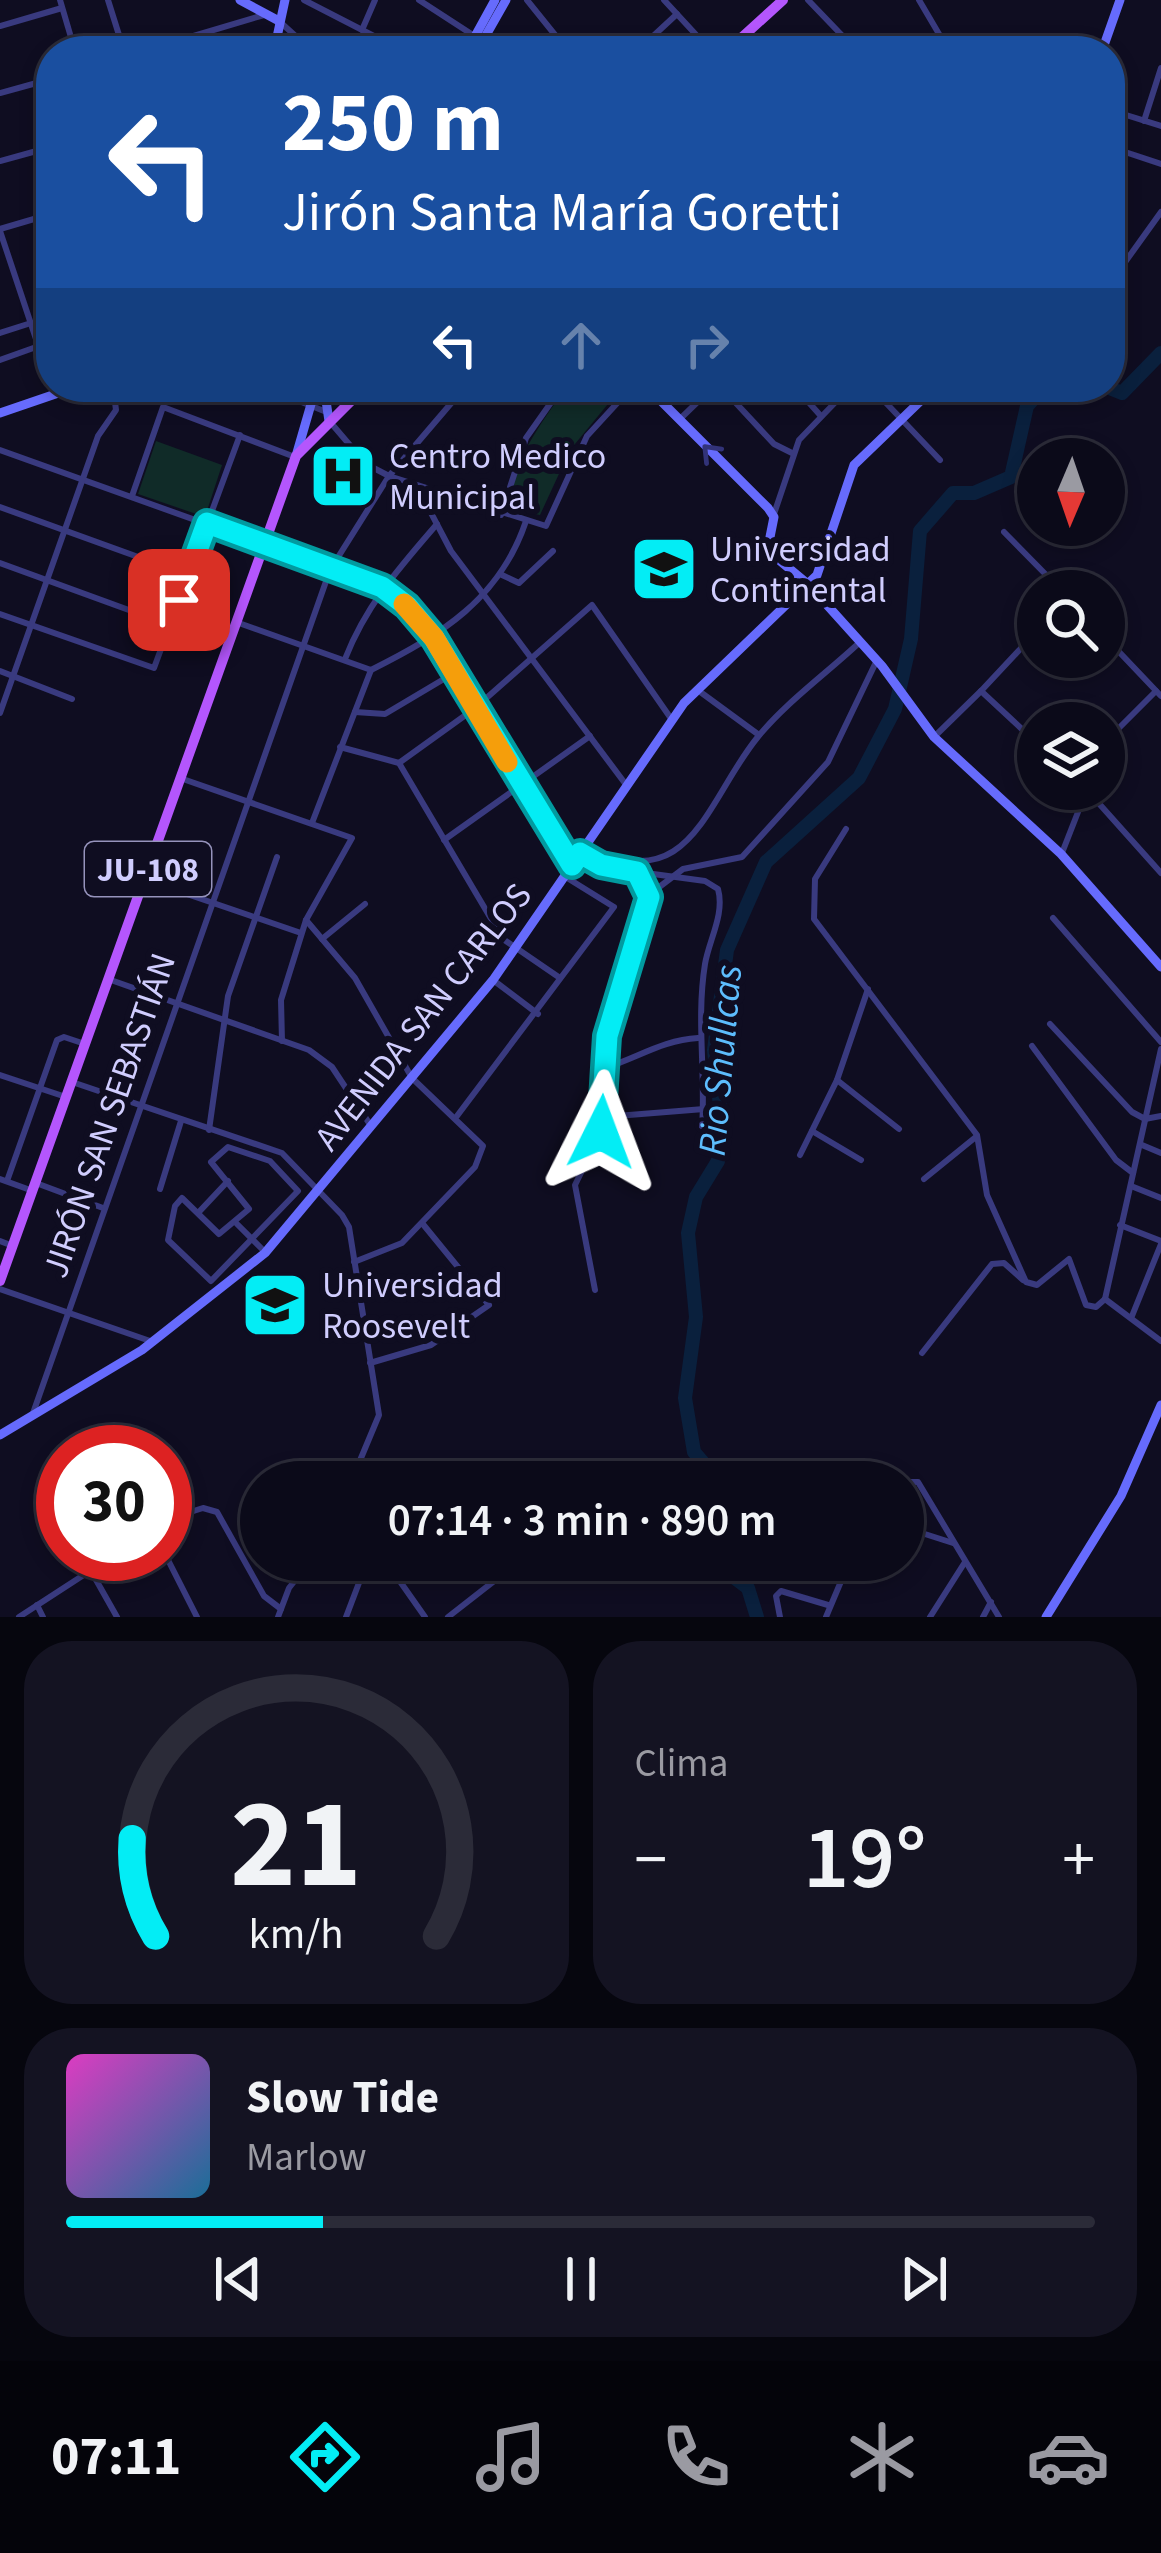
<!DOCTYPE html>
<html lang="es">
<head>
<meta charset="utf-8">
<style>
  :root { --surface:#0b0a19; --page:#141322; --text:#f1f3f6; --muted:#9a9aa2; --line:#2b2b38; --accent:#03edf5 }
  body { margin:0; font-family:"Source Sans 3",sans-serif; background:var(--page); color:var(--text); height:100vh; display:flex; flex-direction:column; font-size:45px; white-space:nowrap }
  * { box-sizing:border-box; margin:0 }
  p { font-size:39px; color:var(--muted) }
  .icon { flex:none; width:66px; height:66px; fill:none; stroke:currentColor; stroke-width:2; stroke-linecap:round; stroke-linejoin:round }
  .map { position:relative; height:1617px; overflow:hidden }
  .panel { display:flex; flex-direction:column; gap:24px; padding:24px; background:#06060e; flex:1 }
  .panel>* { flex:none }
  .hud { position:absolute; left:36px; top:36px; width:1089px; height:366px; border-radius:48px; box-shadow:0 6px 18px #0003,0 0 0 3px var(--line); background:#1a4fa0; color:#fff; overflow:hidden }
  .needle { width:78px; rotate:182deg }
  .controls { position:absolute; left:1017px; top:438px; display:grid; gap:24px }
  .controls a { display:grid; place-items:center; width:108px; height:108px; border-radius:50%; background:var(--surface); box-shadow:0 6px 18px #0003,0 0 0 3px var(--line); font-size:60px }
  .speed { position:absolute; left:36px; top:1425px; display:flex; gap:24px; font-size:60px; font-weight:700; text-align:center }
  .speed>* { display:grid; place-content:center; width:156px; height:156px; border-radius:50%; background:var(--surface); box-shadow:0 6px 18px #0003,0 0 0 3px var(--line); line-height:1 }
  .speed .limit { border:18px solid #d22; background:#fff; color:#111 }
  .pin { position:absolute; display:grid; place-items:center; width:102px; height:102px; color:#fff; margin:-51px; border-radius:24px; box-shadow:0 6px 18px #0006 }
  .me { position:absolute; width:132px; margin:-66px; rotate:3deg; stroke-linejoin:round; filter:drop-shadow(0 0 9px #0008) }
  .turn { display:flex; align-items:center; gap:42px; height:252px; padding:0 48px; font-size:54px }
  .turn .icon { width:156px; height:156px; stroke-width:2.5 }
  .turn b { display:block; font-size:84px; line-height:102px }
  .lanes { display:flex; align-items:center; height:114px; padding:0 48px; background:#0003; justify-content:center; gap:60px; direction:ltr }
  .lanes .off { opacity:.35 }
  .big { font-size:90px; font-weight:600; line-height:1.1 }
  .panel .card { flex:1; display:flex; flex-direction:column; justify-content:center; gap:18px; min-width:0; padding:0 42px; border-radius:48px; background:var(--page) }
  .panel .dial { align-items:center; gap:0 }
  .dial svg { height:312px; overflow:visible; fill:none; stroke:var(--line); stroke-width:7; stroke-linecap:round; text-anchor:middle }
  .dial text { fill:var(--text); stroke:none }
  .song { display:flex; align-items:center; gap:36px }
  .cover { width:144px; height:144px; border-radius:18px; background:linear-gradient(135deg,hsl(310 70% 55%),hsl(200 70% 35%)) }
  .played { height:12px; border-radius:6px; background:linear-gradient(90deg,var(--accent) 25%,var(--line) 25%) }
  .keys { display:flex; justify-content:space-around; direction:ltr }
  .heat { display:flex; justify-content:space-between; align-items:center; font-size:66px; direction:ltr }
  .panel .tiles { flex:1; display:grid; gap:24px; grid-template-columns:1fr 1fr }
  .card:last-child { grid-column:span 2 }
  .trip { position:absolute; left:240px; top:1461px; width:684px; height:120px; border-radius:60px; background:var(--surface); box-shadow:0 6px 18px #0003,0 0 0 3px var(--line); font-weight:600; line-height:120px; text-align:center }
  .tab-bar { display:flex; height:192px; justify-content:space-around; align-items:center; background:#04040a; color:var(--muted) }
  .tab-bar .icon { width:84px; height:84px }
  .tab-bar .selected { color:var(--accent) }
  .tab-bar b { font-size:54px; color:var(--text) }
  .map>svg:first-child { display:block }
  .green { fill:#102b28 }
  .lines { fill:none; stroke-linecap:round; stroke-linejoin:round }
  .river { stroke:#0a203d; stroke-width:14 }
  .street { stroke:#393a7f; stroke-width:6 }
  .secondary { stroke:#666bfd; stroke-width:9 }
  .primary { stroke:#b456fd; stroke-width:10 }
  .oneway { stroke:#323379 }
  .route-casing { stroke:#029a9f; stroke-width:30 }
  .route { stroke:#03edf5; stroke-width:21 }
  .slow { stroke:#f59e0b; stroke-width:21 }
  .labels { text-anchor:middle; stroke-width:12; stroke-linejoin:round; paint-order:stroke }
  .shield { fill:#0f0d21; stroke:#9693bc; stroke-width:3 }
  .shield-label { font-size:33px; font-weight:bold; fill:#d0cdfe }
  .poi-label { font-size:36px; fill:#d0cdfe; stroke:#0f0d21; text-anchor:start }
  .street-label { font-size:36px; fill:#d0cdfe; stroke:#0f0d21 }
  .water-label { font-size:39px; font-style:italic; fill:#5dbdfd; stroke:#0f0d21 }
</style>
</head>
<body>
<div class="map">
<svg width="1161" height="1617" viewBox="0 0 1161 1617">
  <rect width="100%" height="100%" fill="#0f0d21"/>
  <!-- green -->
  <g class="green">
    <path d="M567 387H622L570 450 540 515 514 510C497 481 549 411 567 387Z"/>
    <polygon points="156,441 222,465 205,517 138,494"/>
  </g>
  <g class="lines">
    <!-- river -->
    <g class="river">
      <polyline points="1107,387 1122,393 1161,353"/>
      <polyline points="720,1482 694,1452 685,1398 696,1317 688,1233 696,1197 718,1161 721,1116 714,1050 727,950 766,862 859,778 895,709 911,639 920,531 953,493 974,493 1011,477 1027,406 1044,387"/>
      <polyline points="711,1560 748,1588 757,1617"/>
    </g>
    <!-- street -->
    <g class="street">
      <polyline points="60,0 75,51"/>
      <polyline points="108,0 124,51"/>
      <polyline points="304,0 403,51"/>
      <polyline points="419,0 476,37"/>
      <polyline points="527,0 568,51"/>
      <polyline points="664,0 711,51"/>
      <polyline points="808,0 857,51"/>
      <polyline points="919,0 949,51"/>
      <polyline points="279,21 312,51"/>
      <polyline points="0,26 62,8"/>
      <polyline points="362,30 375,0"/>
      <polyline points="143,51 264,15"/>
      <polyline points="637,51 677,14"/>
      <polyline points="0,93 51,79"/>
      <polyline points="1110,110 1161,126"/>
      <polyline points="1144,121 1161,68"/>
      <polyline points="1110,147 1161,164"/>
      <polyline points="0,161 51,147"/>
      <polyline points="0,229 51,214"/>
      <polyline points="0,231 51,384"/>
      <polyline points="1110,268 1123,265 1161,212"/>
      <polyline points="0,333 31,323"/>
      <polyline points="0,360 39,346"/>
      <polyline points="264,387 324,411"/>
      <polyline points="721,387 774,444 792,453"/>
      <polyline points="795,387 820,415"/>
      <polyline points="871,387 940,460"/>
      <polyline points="681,418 713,387"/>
      <polyline points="331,423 366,464 389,476 546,526 587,436 632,387"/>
      <polyline points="0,450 382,587 434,638 572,865"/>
      <polyline points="419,490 451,551 627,786"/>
      <polyline points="132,496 163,407 295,457"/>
      <polyline points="0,507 188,575"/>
      <polyline points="774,514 799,440 850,387"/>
      <polyline points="501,515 526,438 562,387"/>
      <polyline points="1004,532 1062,591"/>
      <polyline points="0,563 170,625"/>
      <polyline points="502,575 519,583 553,551"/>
      <polyline points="0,614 154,668 240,435"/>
      <path d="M236 622 371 670C441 635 500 599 526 521"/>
      <polyline points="1104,636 1161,696"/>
      <path d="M345 659C366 605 399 568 437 524"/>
      <polyline points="0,671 72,699"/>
      <polyline points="699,691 759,735"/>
      <polyline points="981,691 1038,630"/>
      <polyline points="355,712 385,714 454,673"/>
      <polyline points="0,713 98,436 116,410 113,387"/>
      <polyline points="934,737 981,691 1038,744"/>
      <polyline points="1104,743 1156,691"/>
      <polyline points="340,747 399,763 503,939 560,978"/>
      <polyline points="399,763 474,709 592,605 672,720"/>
      <polyline points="180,778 352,838 306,920 281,1000 282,1041"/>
      <polyline points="1086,789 1161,873"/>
      <polyline points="312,823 371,670"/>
      <polyline points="846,829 815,879 814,919 977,1135 987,1195 1026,1282 1037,1285 1069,1259 1086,1305 1096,1307 1105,1299"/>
      <polyline points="444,840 590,736"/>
      <path d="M586 845C690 900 706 801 757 738 785 703 827 673 860 642"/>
      <path d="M580 853 609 868 705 881 718 889C725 914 709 940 705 964 696 1020 706 1072 702 1128"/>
      <polyline points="1062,853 1087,789"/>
      <polyline points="146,880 301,933"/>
      <polyline points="650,894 683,869 742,857 828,762 877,660"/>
      <polyline points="1053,918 1161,1042"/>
      <polyline points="306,920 355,978 412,1078 483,1146 475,1167 402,1243 354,1262"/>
      <polyline points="322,939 365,904"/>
      <polyline points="108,979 309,1050 332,1067 371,1126"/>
      <polyline points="493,980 538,1014"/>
      <polyline points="1050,1024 1132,1112 1145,1119 1161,1116"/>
      <polyline points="1032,1046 1116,1160 1133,1173"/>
      <path d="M605 1068C639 1057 663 1040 698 1038"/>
      <polyline points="0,1075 66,1097"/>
      <polyline points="837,1080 899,1129"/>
      <polyline points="72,1082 282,1153 342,1215 349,1227 379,1415 351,1482"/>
      <polyline points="457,1116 614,907 564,876"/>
      <polyline points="604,1117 704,1109"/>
      <polyline points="209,1130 228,996 277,857"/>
      <polyline points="812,1131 861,1160"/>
      <polyline points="1142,1145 1161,1153"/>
      <polygon points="228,1147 270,1161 298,1191 211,1281 168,1240 175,1206 182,1198 219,1234 249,1209 211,1162"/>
      <polyline points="800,1155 837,1080 868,989"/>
      <polyline points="0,1179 33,1191"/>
      <polyline points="924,1179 977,1136"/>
      <polyline points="7,1181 57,1040 64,1037 85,1044"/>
      <polyline points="36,1183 103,1208"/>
      <polyline points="1131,1186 1161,1198"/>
      <polyline points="160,1189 181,1121"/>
      <polyline points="198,1213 228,1181"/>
      <polyline points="237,1224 264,1251"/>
      <polyline points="1120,1225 1161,1241"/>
      <polyline points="0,1241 13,1246"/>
      <polyline points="0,1289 153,1342"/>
      <polyline points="595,1290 575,1185 601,1132 607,1036 649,897 637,872"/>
      <polyline points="1105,1299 1161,1049"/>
      <polyline points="1105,1299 1161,1341"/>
      <polyline points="1132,1316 1161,1244"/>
      <polyline points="922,1353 992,1264 1004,1263 1023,1280"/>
      <polyline points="370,1363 431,1345 489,1305 422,1223"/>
      <polyline points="32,1416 330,570 389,476 465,387"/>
      <polyline points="902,1482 918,1482 999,1617"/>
      <polyline points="165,1520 203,1508 217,1512 264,1596 281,1609"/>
      <polyline points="903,1527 953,1543"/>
      <polyline points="165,1554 197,1617"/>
      <polyline points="347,1560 399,1580 425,1617"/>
      <polyline points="91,1571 117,1617"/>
      <polyline points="37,1605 43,1617"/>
      <polyline points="19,1617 116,1554"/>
      <polyline points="278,1617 289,1588 311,1560"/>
      <polyline points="346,1617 365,1567"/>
      <polyline points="448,1617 521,1560"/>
      <polyline points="780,1617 776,1596 781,1591 828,1605"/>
      <polyline points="826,1617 850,1560"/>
      <polyline points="930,1617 965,1562"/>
      <polyline points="983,1617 991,1602"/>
    </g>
    <!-- secondary -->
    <g class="secondary">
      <polyline points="240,0 279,21"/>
      <polyline points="274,51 285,0"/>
      <polyline points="467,51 495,0"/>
      <polyline points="477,51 506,0"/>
      <polyline points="1102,51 1120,0"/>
      <polyline points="324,387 329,421"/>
      <polyline points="647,387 768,508 774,517 769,542 773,555 809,585 882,666 934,737 1061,854 1161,967"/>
      <polyline points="0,413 76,387"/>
      <polyline points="296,456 316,387"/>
      <polyline points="0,1435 142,1350 265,1253 493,980 684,703 817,575 854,465 935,387"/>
      <polyline points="1046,1617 1121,1496 1161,1405"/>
    </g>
    <!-- primary -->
    <g class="primary">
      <polyline points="727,51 783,0"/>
      <polyline points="0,1281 296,456 365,387"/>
    </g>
  </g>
  <!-- one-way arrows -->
  <defs><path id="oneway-chevron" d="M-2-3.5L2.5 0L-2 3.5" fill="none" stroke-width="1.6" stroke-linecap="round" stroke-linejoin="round" transform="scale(3)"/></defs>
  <use class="oneway" href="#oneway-chevron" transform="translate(710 452) rotate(-134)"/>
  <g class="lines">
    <defs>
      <polyline id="route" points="179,600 207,523 382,587 407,606 434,638 572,865 580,853 601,865 637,872 649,897 607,1036 601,1132"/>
    </defs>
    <!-- route casing -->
    <use href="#route" class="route-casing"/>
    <!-- route -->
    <use href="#route" class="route"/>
    <!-- slow -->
    <polyline class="slow" points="404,604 434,638 507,762"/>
  </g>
  <!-- icons -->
  <defs>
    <symbol id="hospital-square" viewBox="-11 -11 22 22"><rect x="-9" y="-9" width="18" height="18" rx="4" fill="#03edf5" stroke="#0f0d21"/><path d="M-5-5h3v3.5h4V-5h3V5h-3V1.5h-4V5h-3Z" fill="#111"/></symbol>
    <symbol id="university-square" viewBox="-11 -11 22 22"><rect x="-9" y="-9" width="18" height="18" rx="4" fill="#03edf5" stroke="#0f0d21"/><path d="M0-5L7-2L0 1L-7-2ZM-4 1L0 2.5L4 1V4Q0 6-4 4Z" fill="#111"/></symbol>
  </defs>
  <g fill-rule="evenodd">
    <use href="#hospital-square" x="305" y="438" width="76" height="76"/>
    <use href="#university-square" x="626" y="531" width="76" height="76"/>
    <use href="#university-square" x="237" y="1267" width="76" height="76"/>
  </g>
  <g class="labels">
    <!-- shield labels -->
    <rect class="shield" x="85" y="842" width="126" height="54" rx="9"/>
    <g class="shield-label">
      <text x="148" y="881">JU-108</text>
    </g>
    <!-- poi labels -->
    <g class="poi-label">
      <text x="389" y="468">Centro Medico<tspan x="389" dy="41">Municipal</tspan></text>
      <text x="710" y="561">Universidad<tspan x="710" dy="41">Continental</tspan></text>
      <text x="322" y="1297">Universidad<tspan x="322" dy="41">Roosevelt</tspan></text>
    </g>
    <!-- street labels -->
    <g class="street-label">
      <text transform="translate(422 1016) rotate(-52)" y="13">AVENIDA SAN CARLOS</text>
      <text transform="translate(108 1115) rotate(-71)" y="13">JIRÓN SAN SEBASTIÁN</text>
    </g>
    <!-- water labels -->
    <g class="water-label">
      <text transform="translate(719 1060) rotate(-85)" y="14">Rio Shullcas</text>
    </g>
  </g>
</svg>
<div class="controls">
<a><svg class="needle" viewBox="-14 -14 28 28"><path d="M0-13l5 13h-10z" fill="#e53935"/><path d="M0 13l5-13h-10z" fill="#9a9aa2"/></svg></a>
<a><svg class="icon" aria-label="search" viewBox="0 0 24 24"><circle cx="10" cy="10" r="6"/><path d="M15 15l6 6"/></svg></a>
<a><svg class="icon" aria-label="layers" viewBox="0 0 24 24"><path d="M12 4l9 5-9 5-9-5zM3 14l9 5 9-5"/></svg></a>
</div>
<div class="speed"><div class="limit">30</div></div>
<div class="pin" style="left:179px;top:600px;background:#d93025"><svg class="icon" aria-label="arrive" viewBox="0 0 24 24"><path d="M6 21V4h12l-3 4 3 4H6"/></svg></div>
<svg class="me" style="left:601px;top:1132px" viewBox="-20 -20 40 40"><path d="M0-17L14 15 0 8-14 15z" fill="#03edf5" stroke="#fff" stroke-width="4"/></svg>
<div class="trip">07:14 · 3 min · 890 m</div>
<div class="hud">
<div class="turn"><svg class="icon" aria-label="left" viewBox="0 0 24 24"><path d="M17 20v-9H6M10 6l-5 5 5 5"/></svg><div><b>250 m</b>Jirón Santa María Goretti</div></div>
<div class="lanes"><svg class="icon" aria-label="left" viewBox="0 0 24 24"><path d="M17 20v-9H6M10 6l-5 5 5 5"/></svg><svg class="icon off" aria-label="ahead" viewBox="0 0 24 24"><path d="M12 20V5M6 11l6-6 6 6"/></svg><svg class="icon off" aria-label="right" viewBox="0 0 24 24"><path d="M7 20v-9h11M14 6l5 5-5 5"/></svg></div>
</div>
</div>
<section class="panel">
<div class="tiles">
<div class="card dial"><svg viewBox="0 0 100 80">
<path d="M14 69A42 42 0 1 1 86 69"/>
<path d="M14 69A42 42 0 0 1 8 44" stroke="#03edf5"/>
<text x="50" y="56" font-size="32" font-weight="700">21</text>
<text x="50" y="72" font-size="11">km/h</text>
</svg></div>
<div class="card"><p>Clima</p>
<div class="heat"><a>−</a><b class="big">19°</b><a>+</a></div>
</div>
<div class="card">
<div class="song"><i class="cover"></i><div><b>Slow Tide</b><p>Marlow</p></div></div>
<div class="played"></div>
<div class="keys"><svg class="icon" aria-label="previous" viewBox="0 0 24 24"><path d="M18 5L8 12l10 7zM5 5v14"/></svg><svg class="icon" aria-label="pause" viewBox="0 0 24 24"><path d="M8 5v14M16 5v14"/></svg><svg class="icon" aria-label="next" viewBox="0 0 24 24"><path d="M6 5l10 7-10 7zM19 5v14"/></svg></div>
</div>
</div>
</section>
<nav class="tab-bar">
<b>07:11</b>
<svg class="icon selected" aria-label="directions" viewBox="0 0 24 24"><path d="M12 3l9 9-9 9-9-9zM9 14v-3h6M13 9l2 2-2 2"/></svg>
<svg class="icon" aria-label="music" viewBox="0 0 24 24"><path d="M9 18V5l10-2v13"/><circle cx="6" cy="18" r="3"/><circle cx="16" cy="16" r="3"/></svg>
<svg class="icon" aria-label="phone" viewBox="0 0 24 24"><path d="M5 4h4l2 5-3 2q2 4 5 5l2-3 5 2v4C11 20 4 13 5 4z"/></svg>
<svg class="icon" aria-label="climate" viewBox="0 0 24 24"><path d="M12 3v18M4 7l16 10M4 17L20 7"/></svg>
<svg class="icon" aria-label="car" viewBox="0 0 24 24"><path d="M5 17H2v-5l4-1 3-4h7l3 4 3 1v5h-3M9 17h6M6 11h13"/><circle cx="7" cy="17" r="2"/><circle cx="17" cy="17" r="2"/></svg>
</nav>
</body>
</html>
